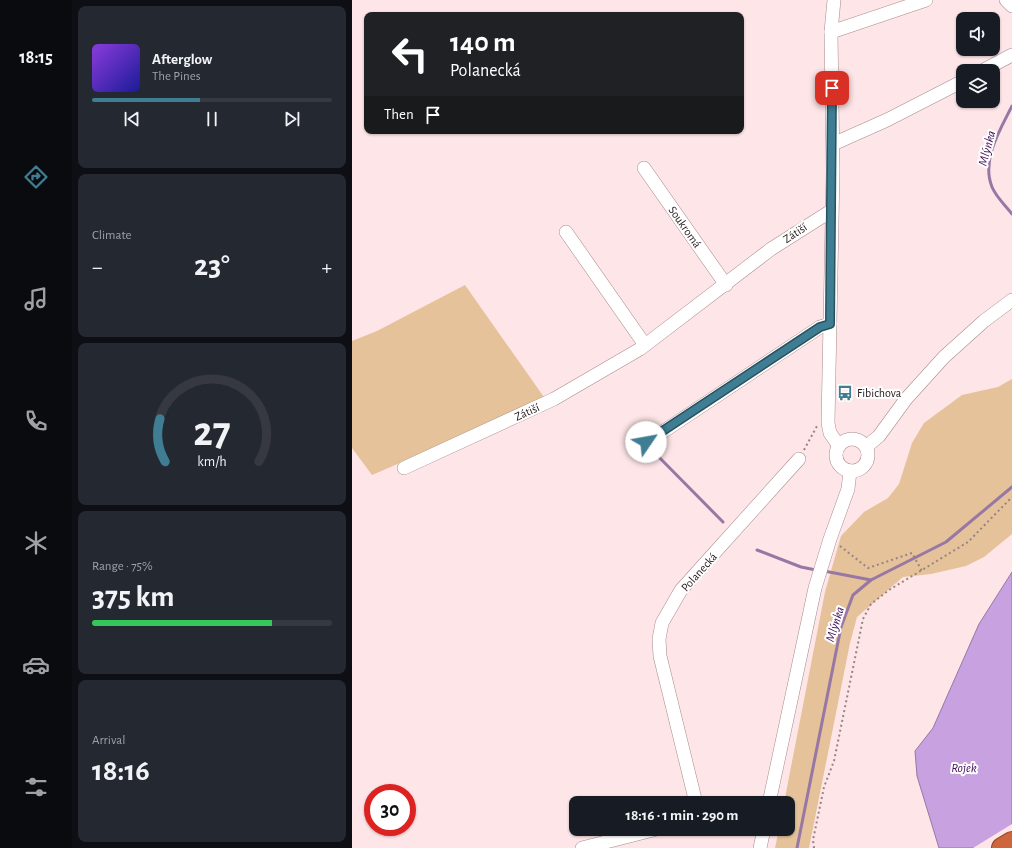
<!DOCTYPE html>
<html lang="en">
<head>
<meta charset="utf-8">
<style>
  :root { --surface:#171b24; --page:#242831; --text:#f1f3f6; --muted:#9ea1a6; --line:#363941; --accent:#3f7d93 }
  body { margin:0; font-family:"Alegreya Sans",sans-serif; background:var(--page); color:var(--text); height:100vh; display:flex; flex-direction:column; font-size:15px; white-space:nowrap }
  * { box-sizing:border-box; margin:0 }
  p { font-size:13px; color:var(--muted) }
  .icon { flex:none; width:22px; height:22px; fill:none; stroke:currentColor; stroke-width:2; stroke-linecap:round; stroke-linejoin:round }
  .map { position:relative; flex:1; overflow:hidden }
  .panel { display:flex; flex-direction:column; gap:6px; padding:6px; background:#0d0f14; width:280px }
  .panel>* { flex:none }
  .guide { position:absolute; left:12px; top:12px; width:380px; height:122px; border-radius:8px; box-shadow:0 1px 3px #0004; background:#202124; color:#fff; overflow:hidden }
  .controls { position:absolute; left:604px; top:12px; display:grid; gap:8px }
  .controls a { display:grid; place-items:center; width:44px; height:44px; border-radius:8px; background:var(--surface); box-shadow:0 1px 3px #0004; font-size:20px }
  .speed { position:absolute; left:12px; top:784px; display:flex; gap:8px; font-size:20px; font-weight:700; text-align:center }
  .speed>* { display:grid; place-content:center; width:52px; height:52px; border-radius:50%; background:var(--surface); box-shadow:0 1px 3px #0004; line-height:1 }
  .speed .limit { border:6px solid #d22; background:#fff; color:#111 }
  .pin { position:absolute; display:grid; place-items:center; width:34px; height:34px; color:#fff; margin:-17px; border-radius:8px; box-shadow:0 2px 6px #0006 }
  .me { position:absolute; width:44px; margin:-22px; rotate:57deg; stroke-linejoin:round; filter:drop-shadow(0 0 3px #0008) }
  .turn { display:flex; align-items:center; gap:14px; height:84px; padding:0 20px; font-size:18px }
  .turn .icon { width:52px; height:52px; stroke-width:2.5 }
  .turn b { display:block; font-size:28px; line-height:34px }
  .then { display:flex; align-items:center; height:38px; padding:0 20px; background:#0003; gap:8px; font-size:15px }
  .big { font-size:30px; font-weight:700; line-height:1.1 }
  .panel .card { flex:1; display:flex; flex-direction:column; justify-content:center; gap:6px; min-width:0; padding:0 14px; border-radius:8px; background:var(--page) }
  .panel .dial { align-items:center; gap:0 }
  .dial svg { height:104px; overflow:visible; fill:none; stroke:var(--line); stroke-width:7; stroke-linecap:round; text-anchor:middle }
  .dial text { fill:var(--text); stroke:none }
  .song { display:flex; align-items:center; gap:12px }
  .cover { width:48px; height:48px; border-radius:6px; background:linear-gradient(135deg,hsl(270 70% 55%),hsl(240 70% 35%)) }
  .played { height:4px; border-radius:2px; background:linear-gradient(90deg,var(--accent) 45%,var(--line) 45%) }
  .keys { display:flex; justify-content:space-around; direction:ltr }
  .heat { display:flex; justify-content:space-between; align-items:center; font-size:22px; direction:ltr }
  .charge { height:6px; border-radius:3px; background:linear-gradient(90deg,#34c759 75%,var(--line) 0) }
  .trip { position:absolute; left:217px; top:796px; width:226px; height:40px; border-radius:8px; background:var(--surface); box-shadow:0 1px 3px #0004; font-weight:700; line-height:40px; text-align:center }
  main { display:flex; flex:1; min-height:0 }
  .tab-bar { display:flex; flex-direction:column; width:72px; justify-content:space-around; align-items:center; background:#090b0e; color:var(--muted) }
  .tab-bar .icon { width:28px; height:28px }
  .tab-bar .on { color:var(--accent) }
  .tab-bar b { font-size:18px; color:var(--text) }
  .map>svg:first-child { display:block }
  .green { fill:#e5c299 }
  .water { fill:#c8a1e0; stroke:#9778a5 }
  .pier { fill:#fee5e7 }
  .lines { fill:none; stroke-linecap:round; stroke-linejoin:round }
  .stream { stroke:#9778a5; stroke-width:3 }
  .minor-casing { stroke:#a88b8e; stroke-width:14 }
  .highway-casing { stroke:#924a30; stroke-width:22 }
  .path { stroke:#968485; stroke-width:2; stroke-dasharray:2 3; stroke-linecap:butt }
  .minor { stroke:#fff; stroke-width:13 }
  .highway { stroke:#ce653c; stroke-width:20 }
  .route-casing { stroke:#295160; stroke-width:10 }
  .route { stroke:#3f7d93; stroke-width:7 }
  .labels { text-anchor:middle; stroke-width:4; stroke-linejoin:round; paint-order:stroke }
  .street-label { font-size:12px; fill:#24191a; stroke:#fff }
  .poi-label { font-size:12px; fill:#24191a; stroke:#fff; text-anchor:start }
  .water-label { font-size:13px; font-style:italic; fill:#42105a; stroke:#fff }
</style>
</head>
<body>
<main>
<nav class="tab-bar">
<b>18:15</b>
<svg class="icon on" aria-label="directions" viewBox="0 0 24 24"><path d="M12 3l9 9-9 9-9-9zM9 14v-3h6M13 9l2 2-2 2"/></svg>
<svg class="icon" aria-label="music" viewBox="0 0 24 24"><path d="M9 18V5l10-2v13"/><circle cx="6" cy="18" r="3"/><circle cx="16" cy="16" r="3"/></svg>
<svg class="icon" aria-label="phone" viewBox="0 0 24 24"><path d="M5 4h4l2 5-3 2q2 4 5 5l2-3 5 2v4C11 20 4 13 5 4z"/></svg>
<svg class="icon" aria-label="climate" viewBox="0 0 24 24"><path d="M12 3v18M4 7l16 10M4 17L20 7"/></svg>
<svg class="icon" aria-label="car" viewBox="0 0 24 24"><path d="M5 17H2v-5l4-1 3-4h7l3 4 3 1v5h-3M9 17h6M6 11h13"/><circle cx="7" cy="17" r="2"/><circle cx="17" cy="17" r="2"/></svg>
<svg class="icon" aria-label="filters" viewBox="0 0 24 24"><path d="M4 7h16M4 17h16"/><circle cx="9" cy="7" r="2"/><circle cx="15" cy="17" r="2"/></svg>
</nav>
<section class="panel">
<div class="card">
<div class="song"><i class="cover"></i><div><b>Afterglow</b><p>The Pines</p></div></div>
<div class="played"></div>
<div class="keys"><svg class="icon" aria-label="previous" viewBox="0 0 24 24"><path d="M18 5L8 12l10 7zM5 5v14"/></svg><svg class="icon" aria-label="pause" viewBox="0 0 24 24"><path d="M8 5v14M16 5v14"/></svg><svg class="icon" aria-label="next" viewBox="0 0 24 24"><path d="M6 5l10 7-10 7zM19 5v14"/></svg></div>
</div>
<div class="card"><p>Climate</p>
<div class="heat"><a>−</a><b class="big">23°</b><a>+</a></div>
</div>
<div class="card dial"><svg viewBox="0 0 100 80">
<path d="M14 69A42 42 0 1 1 86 69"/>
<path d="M14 69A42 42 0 0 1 10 36" stroke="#3f7d93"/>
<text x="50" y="56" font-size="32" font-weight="700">27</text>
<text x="50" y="72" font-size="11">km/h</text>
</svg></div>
<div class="card"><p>Range · 75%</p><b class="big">375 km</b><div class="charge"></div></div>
<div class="card"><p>Arrival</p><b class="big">18:16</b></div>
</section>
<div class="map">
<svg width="660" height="848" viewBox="0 0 660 848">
  <rect width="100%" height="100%" fill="#fee5e7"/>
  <!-- green -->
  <g class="green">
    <polygon points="113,285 194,400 20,475 0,448 0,341 25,331"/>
    <polygon points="660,379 660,534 632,557 614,566 579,574 551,577 505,617 498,643 457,848 423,848 427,829 436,829 436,803 432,803 473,592 489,536 512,512 536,498 547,484 560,443 572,423 610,395 646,387"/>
  </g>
  <!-- water -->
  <polygon class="water" points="660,572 660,848 587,848 565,776 563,751 581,728 627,624"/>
  <!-- pier -->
  <polygon class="pier" points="660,824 660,848 621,848"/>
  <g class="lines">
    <!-- stream -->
    <g class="stream">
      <path d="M660 106C648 130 629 160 640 187 644 197 654 206 660 214"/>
      <polyline points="297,447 371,522"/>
      <polyline points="405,550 449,567 464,570"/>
      <polyline points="472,571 519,580"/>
      <polyline points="445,848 489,627 501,595 519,580 594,542 660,487"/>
    </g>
    <defs>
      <g id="minor">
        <polyline points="482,0 479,32 481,171 476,423 478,433 487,446"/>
        <polyline points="654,0 660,6"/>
        <polyline points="479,32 574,0"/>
        <polyline points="630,71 660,55"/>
        <polyline points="481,144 535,120 611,81"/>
        <polyline points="292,168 374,285"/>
        <polyline points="214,232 293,345"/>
        <circle cx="500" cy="455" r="16"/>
        <polyline points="294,443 468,327 478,324"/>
        <polyline points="514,447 527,436 554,399 592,357 632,321 660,300"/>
        <polyline points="52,468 202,399 288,349 419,249 479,211"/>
        <polyline points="344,803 308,656 307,639 310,623 329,590 447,459"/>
        <polyline points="417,803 463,588 478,539 496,489 498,471"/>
        <polyline points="230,848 305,829"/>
        <polyline points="408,848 412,829"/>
      </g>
      <polyline id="highway" points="650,848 660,842"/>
    </defs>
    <!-- minor casing -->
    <use href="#minor" class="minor-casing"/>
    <!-- highway casing -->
    <use href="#highway" class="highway-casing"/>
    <!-- path -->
    <g class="path">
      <polyline points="452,450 465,426"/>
      <polyline points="488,546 516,568 560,553 570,571"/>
      <polyline points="462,848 461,840 472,787 482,761 511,619 519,604 537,590 616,542 660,497"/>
    </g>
    <!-- minor -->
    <use href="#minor" class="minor"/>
    <!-- highway -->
    <use href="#highway" class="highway"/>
  </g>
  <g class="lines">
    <defs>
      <polyline id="route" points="294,442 468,327 478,324 480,88"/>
    </defs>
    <!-- route casing -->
    <use href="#route" class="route-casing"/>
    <!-- route -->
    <use href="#route" class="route"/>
  </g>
  <!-- icons -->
  <defs>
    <symbol id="bus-bare" viewBox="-9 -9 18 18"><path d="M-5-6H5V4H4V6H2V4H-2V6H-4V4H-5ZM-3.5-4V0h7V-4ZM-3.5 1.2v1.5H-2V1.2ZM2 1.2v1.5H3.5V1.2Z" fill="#3f7d93" stroke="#fff" stroke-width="2.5" paint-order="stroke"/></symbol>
  </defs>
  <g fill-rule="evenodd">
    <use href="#bus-bare" x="482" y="382" width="22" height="22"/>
  </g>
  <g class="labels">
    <!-- street labels -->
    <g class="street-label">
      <text transform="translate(333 227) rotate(55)" y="4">Soukromá</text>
      <text transform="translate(443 233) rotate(-34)" y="4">Zátiší</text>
      <text transform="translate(175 412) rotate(-24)" y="4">Zátiší</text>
      <text transform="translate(347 572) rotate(-48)" y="4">Polanecká</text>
    </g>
    <!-- poi labels -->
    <g class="poi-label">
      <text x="505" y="397">Fibichova</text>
    </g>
    <!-- water labels -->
    <g class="water-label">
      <text transform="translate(634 148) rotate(-75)" y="5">Mlýnka</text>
      <text transform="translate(482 624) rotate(-73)" y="5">Mlýnka</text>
      <text x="612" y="772">Rojek</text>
    </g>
  </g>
</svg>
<div class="controls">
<a><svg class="icon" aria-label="sound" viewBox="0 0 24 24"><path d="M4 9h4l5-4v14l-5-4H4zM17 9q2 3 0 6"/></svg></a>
<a><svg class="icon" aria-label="layers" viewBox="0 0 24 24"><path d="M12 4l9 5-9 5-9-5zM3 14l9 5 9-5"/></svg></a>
</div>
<div class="speed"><div class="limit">30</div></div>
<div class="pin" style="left:480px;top:88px;background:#d93025"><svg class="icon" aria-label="arrive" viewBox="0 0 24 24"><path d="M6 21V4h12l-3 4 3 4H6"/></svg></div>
<svg class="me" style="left:294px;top:442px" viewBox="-20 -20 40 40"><circle r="19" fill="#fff"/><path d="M0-13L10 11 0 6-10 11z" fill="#3f7d93"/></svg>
<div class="trip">18:16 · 1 min · 290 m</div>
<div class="guide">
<div class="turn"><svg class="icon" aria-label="left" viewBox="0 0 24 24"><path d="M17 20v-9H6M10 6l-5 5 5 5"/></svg><div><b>140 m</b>Polanecká</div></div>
<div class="then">Then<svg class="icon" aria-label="arrive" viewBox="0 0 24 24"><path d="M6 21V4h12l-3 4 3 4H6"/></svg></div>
</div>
</div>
</main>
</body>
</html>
